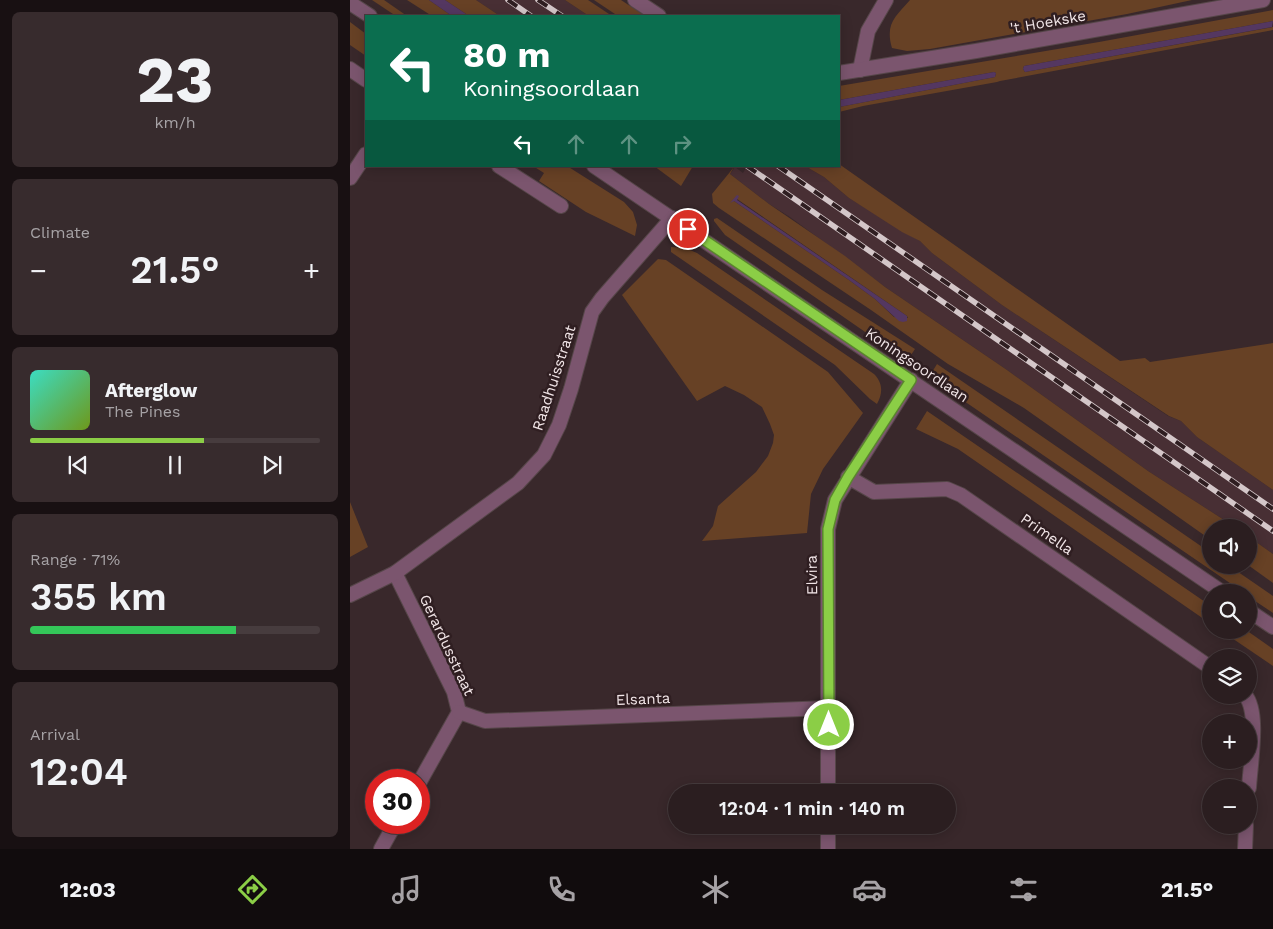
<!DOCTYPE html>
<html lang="en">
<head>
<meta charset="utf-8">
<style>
  :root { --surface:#2b1e20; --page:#372b2d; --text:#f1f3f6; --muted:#a6a2a5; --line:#473c3e; --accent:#8bce46 }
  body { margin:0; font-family:"Work Sans",sans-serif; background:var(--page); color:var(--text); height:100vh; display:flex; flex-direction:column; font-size:19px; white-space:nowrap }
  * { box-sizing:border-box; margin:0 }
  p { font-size:16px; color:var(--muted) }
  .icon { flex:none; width:28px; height:28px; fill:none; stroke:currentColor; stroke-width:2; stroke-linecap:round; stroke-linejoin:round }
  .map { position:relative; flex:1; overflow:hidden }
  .side { display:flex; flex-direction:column; gap:12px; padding:12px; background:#181012; width:350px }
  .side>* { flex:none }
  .guide { position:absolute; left:15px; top:15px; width:475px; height:152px; border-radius:0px; box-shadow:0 2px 12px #0003,0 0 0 1px var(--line); background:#0b6e4f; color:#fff; overflow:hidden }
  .buttons { position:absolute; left:852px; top:519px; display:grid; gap:10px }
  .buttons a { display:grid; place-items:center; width:55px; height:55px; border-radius:50%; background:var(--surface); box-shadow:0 2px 12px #0003,0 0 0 1px var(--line); font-size:25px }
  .speed { position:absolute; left:15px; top:769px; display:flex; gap:10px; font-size:25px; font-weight:700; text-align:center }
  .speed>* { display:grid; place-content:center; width:65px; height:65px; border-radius:50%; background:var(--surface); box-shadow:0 2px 12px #0003,0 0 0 1px var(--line); line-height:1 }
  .speed .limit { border:8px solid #d22; background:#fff; color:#111 }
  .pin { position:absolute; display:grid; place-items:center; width:42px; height:42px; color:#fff; margin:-21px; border:2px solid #fff; border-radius:50%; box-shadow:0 1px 5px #0007 }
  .me { position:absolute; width:55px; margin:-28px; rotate:0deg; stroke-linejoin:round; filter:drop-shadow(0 0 4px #0008) }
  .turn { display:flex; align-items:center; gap:18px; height:105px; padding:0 15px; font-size:22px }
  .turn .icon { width:65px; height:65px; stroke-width:2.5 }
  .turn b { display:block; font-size:35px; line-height:42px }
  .lanes { display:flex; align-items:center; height:48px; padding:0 15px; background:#0003; justify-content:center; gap:25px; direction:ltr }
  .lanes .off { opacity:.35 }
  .big { font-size:38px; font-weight:600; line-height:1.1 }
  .side .card { flex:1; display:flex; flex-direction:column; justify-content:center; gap:8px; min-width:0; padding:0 18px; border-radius:8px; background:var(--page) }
  .side .dial { align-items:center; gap:0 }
  .dial b { font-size:65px; line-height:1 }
  .song { display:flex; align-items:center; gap:15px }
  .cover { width:60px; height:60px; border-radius:8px; background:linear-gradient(135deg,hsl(170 70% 55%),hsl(80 70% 35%)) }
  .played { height:5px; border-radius:2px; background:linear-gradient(90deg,var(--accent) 60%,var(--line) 60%) }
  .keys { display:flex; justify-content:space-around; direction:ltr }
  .heat { display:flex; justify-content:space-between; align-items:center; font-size:28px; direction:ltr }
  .charge { height:8px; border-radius:4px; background:linear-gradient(90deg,#34c759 71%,var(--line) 0) }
  .trip { position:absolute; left:318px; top:784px; width:288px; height:50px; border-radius:25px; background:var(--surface); box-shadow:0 2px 12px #0003,0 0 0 1px var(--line); font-weight:600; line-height:50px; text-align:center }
  .menu { display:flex; height:80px; justify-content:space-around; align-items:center; background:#110c0d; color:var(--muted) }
  .menu .icon { width:35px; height:35px }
  .menu .current { color:var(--accent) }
  .menu b { font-size:22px; color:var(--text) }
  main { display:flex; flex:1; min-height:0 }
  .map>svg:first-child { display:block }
  .built { fill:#482f34 }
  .green { fill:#674125; fill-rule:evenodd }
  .water { fill:#543761 }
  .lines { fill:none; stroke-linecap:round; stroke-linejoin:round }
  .minor-casing { stroke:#564649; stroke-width:16 }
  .tertiary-casing { stroke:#564649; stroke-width:16 }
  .minor { stroke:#7b556e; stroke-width:14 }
  .tertiary { stroke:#7b556e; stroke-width:14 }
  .rail-casing { stroke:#d4c7c9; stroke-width:5.5 }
  .rail { stroke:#2f1e21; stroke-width:4; stroke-dasharray:11; stroke-linecap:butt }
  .route-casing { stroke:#5a862e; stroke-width:12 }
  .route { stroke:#8bce46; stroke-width:9 }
  .labels { text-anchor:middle; stroke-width:5; stroke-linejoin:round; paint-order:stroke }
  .street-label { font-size:15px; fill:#f1e5e7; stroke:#2f1e21 }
</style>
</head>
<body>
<main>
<section class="side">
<div class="card dial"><b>23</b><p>km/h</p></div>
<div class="card"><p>Climate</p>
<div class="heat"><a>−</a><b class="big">21.5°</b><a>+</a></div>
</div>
<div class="card">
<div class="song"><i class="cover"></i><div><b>Afterglow</b><p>The Pines</p></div></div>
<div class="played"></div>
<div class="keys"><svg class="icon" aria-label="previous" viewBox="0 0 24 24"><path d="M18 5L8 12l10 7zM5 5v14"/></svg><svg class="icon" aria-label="pause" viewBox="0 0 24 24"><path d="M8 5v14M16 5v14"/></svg><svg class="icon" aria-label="next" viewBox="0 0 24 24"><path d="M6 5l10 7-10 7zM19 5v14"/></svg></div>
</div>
<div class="card"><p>Range · 71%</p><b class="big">355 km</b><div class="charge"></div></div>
<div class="card"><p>Arrival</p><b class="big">12:04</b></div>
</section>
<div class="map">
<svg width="923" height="849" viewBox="0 0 923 849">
  <rect width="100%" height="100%" fill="#39282b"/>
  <!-- built -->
  <g class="built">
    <polygon points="126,0 215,0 239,16 150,16"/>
    <polygon points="397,166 455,166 474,177 499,198 570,241 582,253 652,305 818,416 831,421 847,437 923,490 923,554 899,537 899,528 885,527 798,471 657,370 535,287 440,217 419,204 380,174 385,167 393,173"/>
  </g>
  <!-- green -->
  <g class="green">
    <polygon points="22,0 34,0 57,16 46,16"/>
    <polygon points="57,0 79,0 102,16 82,16"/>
    <polygon points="95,0 126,0 150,16 119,16"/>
    <polygon points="215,0 238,0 262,16 239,16"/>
    <polygon points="244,0 271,0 295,16 268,16"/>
    <path d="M560 0H842L777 14 580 49 557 51 542 48C535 24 545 17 560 0Z"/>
    <polygon points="923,10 923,21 674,66 673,69 675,72 923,27 923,30 650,81 647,82 513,106 489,112 489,107 645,77 646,73 644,72 489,100 489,86 749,42"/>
    <polygon points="0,22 16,34 16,56 0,45"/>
    <polygon points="489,164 770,361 795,358 800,362 923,343 923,490 847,437 831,421 819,416 652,305 582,253 570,241 552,232 499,198 474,177 455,166 489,166"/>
    <polygon points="183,166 217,166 274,202 283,212 287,225 285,236 236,212 189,181 194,173"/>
    <polygon points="304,166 343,166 331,186"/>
    <path d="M384 167 380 174 419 204 495 256 535 287 657 370 798 471 885 527 861 528V540L674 408 598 364 521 310 369 208 363 203 362 194ZM387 199 557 316 558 318 544 317 525 299 499 280 384 201Z"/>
    <polygon points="367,218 472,290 565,349 557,361 375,235 364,221 364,219"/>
    <path d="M321 247 335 248 347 253 524 374C533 383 533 393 527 404L520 399 485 365 321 252Z"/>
    <polygon points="308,259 316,260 478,372 513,413 473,469 461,494 457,533 352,541 363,526 368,506 406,472 418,456 423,443 424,435 420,424 412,407 394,395 375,386 347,401 272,295"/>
    <polygon points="587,364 861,553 861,565 878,565 923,596 923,613 899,597 899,592 893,592 579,377"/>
    <polygon points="577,411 861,606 861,624 608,449 566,429"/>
    <polygon points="0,502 18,547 0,557"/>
    <polygon points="899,537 923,554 923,583 898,565"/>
    <polygon points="870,630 896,630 923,649 923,666"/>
  </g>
  <!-- water -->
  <g class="water">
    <polygon points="79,0 95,0 119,16 102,16"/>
    <polygon points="923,21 922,27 675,72 673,69 674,66"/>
    <polygon points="644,72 646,73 645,77 489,107 489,100"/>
    <polygon points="387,195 389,196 387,200 557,316 557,321 553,322 549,321 525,299 499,280 384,201 380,203"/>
  </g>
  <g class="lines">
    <defs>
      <g id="minor">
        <polyline points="285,0 309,16"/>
        <polyline points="0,69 16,80"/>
        <polyline points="510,70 518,31 536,0"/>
        <polyline points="489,73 626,51 913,0"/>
        <polyline points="149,166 211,206"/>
        <polyline points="0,178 16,154"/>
        <polyline points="498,477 524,492 597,489 611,495 861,668"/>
        <polyline points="45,573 104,692 109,712 69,783"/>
        <path d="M895 695C910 712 900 765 899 788"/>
        <polyline points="109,712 135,721 479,708"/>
        <polyline points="478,792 478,529 485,500 561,380"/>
        <polyline points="31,849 46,822"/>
        <polyline points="478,849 478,825"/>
        <polyline points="895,849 896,825"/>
      </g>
      <g id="tertiary">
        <polyline points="0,3 20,16"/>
        <polyline points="244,166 872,592"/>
        <polyline points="0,595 45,573 168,483 194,455 209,425 221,389 242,312 252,298 322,218"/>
        <polyline points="899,611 923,627"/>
      </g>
    </defs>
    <!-- minor casing -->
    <use href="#minor" class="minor-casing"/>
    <!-- tertiary casing -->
    <use href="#tertiary" class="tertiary-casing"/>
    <!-- minor -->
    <use href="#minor" class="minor"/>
    <!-- tertiary -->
    <use href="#tertiary" class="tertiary"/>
    <defs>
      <g id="rail">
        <polyline points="158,0 181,16"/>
        <polyline points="188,0 212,16"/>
        <polyline points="397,166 923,531"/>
        <polyline points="428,166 923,509"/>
      </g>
    </defs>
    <!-- rail casing -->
    <use href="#rail" class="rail-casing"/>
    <!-- rail -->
    <use href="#rail" class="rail"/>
  </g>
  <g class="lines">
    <defs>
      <polyline id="route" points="338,229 561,380 498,477 485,500 478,529 479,725"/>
    </defs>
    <!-- route casing -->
    <use href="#route" class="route-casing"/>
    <!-- route -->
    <use href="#route" class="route"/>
  </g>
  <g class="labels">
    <!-- street labels -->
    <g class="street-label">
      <text transform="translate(698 22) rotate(-10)" y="5">'t Hoekske</text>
      <text transform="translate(567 365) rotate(34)" y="5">Koningsoordlaan</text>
      <text transform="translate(204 378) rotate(-72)" y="5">Raadhuisstraat</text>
      <text transform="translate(697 534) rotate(35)" y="5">Primella</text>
      <text transform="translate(462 575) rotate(-91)" y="5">Elvira</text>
      <text transform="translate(97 645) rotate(65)" y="5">Gerardusstraat</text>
      <text transform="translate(293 699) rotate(-2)" y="5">Elsanta</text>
    </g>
  </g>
</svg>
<div class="buttons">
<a><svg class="icon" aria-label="sound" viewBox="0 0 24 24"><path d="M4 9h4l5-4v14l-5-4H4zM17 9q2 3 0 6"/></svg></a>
<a><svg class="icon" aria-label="search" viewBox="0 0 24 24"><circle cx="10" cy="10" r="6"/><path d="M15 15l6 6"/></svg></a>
<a><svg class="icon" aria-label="layers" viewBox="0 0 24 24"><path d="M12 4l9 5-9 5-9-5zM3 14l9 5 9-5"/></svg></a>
<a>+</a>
<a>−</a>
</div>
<div class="speed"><div class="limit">30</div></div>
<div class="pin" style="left:338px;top:229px;background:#d93025"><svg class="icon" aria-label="arrive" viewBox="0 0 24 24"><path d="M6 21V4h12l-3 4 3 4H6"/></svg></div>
<svg class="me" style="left:479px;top:725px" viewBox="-20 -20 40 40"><circle r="17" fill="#8bce46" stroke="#fff" stroke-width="3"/><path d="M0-11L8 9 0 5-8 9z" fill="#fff"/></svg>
<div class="trip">12:04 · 1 min · 140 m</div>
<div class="guide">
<div class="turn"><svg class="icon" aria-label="left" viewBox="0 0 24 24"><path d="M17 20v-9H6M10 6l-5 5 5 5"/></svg><div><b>80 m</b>Koningsoordlaan</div></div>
<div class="lanes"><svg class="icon" aria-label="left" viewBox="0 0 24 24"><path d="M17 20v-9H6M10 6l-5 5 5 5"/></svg><svg class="icon off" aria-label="ahead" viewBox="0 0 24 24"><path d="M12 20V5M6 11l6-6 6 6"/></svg><svg class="icon off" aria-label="ahead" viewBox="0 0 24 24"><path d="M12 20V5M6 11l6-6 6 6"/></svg><svg class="icon off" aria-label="right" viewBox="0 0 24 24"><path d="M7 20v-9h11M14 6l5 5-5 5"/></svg></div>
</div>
</div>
</main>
<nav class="menu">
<b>12:03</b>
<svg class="icon current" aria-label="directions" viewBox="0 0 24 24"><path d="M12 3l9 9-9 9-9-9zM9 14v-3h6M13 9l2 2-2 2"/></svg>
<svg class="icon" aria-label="music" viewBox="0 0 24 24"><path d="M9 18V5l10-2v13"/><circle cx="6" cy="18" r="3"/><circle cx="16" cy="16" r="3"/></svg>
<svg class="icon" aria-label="phone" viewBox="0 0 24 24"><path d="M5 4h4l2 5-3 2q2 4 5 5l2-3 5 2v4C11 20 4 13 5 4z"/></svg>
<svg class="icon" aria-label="climate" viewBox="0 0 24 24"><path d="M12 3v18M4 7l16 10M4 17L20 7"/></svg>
<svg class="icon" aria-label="car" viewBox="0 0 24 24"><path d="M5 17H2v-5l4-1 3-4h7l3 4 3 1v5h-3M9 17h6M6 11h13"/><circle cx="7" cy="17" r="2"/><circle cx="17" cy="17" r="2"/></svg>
<svg class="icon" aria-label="filters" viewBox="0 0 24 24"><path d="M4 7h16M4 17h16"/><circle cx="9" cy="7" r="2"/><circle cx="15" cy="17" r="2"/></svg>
<b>21.5°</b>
</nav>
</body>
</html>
